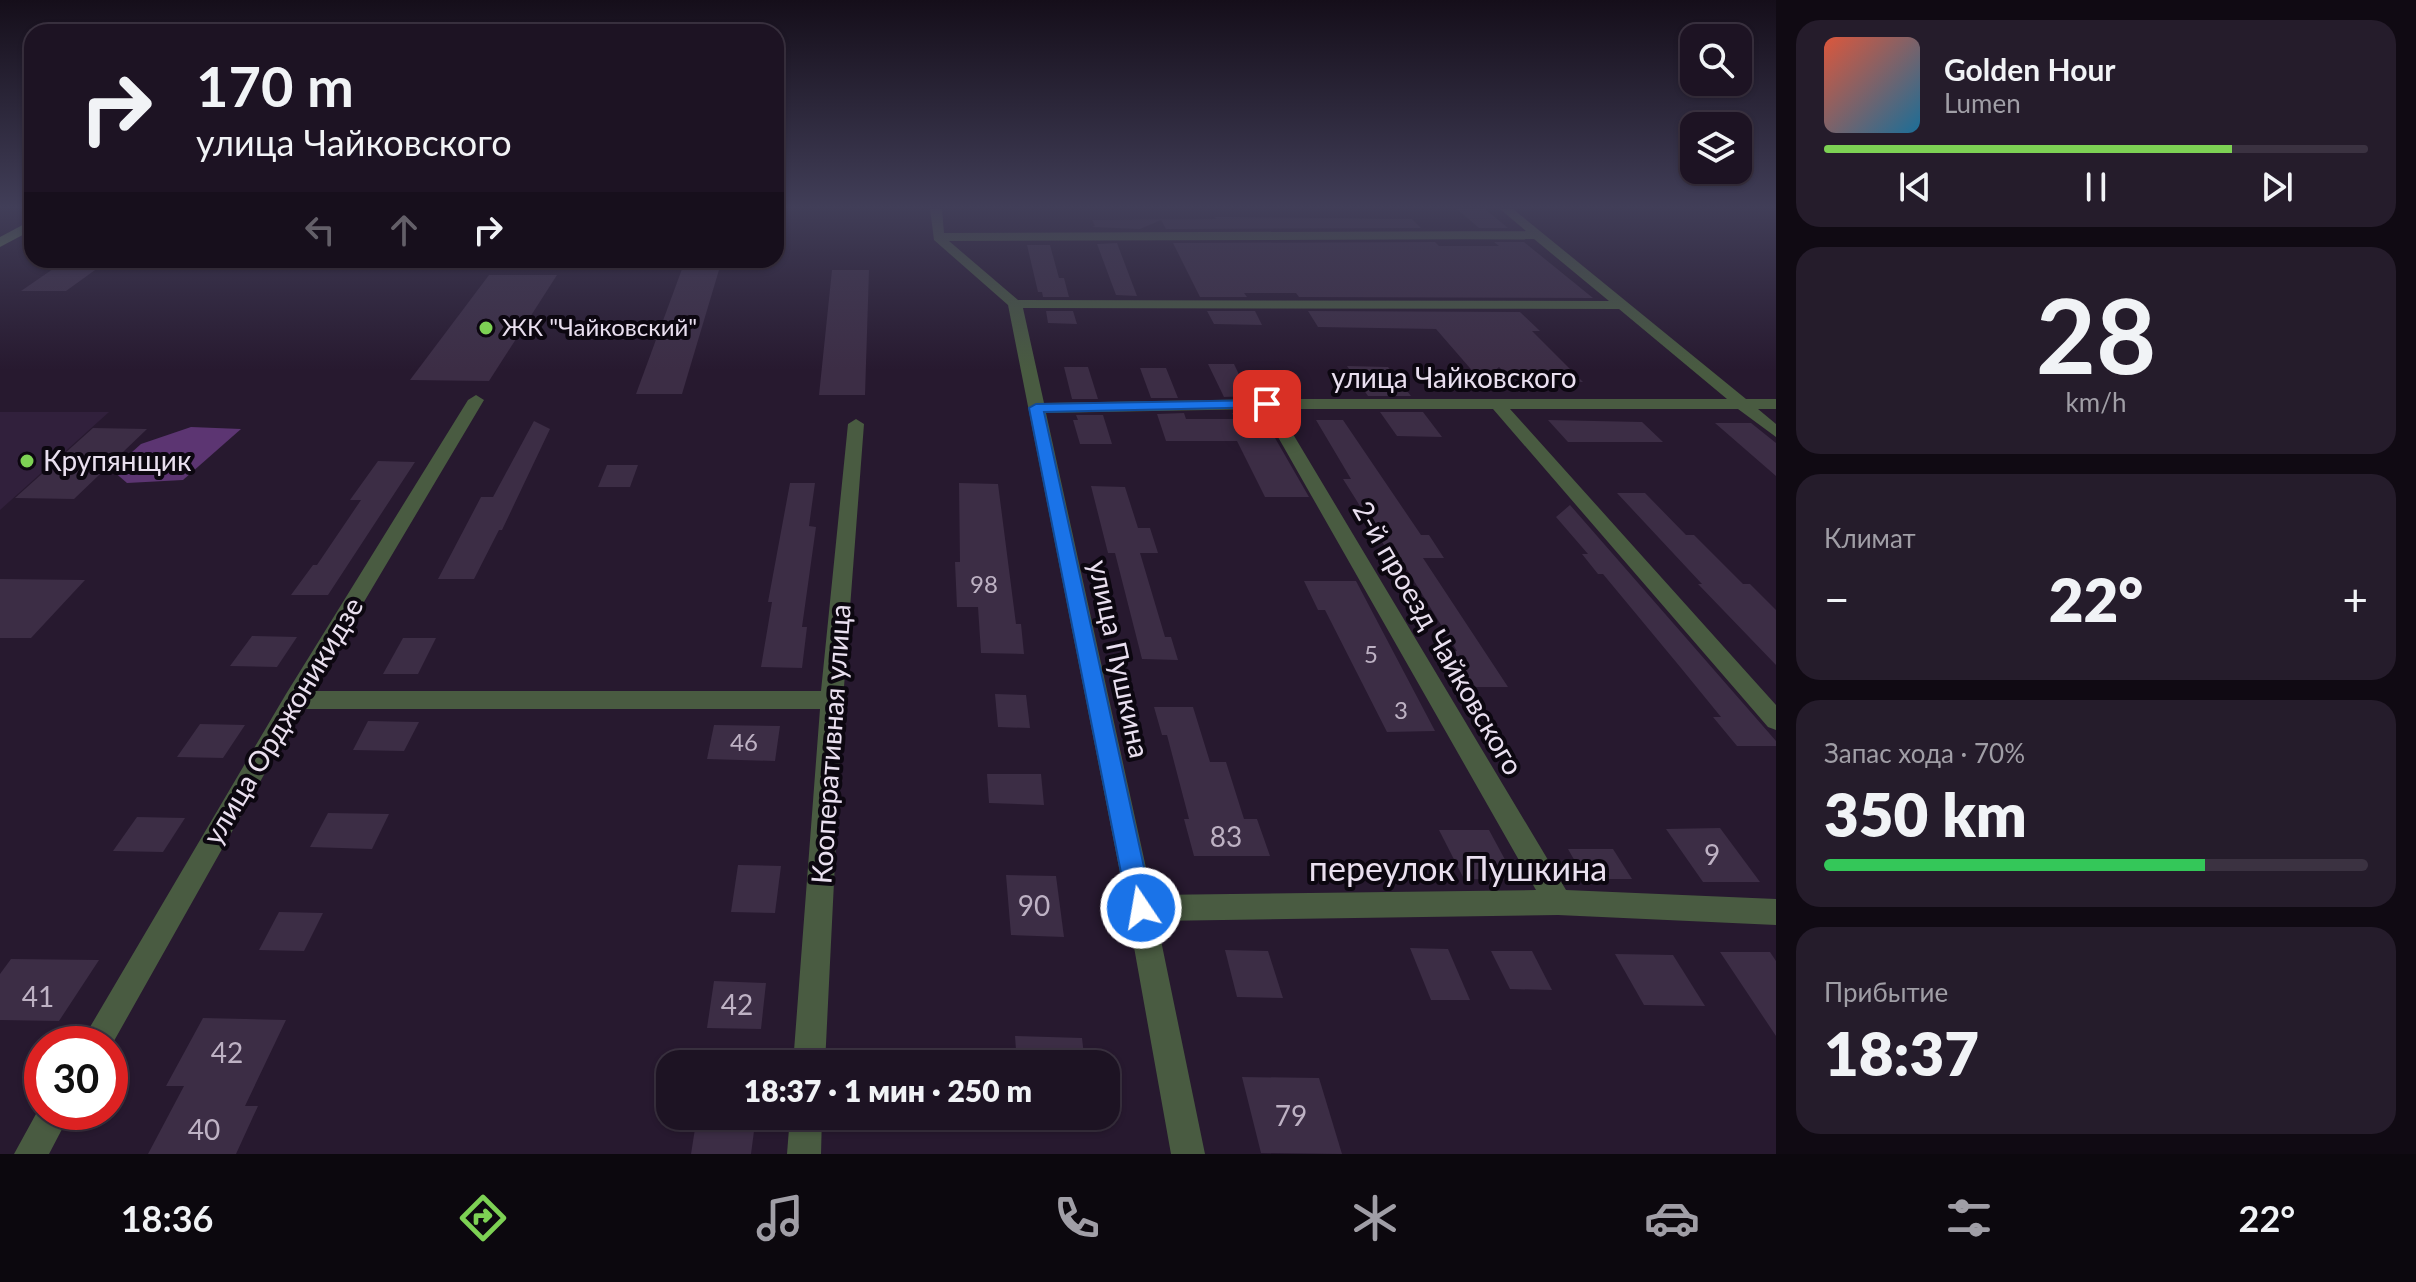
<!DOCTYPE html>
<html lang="ru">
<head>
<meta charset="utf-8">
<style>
  :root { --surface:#1d1323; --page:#251c2b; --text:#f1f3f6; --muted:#a09ea6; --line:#3b3241; --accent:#7dd154 }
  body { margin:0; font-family:Lato,sans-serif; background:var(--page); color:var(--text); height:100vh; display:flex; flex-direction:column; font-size:30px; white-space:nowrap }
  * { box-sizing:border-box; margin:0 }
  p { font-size:26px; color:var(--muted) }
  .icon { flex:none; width:44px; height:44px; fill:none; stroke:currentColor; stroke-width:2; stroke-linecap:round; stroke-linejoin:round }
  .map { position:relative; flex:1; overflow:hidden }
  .panel { display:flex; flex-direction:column; gap:20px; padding:20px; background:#100a13; width:640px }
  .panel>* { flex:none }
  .hud { position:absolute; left:24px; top:24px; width:760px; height:244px; border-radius:24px; box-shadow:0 2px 6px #0004,0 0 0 2px var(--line); background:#1d1323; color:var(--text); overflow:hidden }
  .tools { position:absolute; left:1680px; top:24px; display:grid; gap:16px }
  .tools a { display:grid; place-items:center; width:72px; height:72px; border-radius:16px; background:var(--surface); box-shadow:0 2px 6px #0004,0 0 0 2px var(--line); font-size:40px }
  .speed { position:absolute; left:24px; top:1026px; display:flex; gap:16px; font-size:40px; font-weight:700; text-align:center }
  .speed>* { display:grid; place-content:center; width:104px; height:104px; border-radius:50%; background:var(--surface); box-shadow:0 2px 6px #0004,0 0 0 2px var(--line); line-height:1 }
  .speed .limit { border:12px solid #d22; background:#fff; color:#111 }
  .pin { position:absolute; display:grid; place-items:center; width:68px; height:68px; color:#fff; margin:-34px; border-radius:16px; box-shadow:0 4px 12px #0006 }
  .me { position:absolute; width:88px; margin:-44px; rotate:348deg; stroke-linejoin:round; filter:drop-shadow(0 0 6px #0008) }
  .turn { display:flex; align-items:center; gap:28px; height:168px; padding:0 40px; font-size:36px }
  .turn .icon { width:104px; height:104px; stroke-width:2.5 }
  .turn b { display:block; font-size:56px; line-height:68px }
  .lanes { display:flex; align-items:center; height:76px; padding:0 40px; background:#0003; justify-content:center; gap:40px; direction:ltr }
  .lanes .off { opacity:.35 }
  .big { font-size:60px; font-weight:800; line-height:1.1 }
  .panel .card { flex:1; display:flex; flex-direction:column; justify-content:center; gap:12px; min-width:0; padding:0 28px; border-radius:24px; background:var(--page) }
  .panel .dial { align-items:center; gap:0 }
  .dial b { font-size:104px; line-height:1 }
  .song { display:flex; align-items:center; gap:24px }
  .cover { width:96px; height:96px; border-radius:12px; background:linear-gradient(135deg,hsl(10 70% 55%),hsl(200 70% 35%)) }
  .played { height:8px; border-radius:4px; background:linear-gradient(90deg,var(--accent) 75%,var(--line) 75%) }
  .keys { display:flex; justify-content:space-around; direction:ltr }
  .heat { display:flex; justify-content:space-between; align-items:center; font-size:44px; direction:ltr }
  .charge { height:12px; border-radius:6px; background:linear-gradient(90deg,#34c759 70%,var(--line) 0) }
  .trip { position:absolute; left:656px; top:1050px; width:464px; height:80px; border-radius:24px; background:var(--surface); box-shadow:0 2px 6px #0004,0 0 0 2px var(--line); font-weight:800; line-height:80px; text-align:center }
  .dock { display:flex; height:128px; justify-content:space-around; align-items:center; background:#0c080e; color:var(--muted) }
  .dock .icon { width:56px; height:56px }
  .dock .active { color:var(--accent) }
  .dock b { font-size:36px; color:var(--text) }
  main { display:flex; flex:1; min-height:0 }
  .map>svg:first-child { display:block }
  .built { fill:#31203c }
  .water { fill:#5c3572 }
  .building { fill:#3c2d45 }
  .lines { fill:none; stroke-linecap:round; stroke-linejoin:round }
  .street { fill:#495b41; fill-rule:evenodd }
  .secondary { fill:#5f7d53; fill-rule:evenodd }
  .route { fill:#1a73e8; stroke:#114b97; stroke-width:2 }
  .poi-dot { fill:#7dd154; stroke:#0c0710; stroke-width:3 }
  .labels { text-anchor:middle; stroke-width:8; stroke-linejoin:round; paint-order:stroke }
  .far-poi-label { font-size:24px; fill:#e9dfef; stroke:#0c0710; text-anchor:start }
  .number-label { font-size:24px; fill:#beb2c4 }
  .street-label { font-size:28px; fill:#e9dfef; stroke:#0c0710 }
  .poi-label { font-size:28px; fill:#e9dfef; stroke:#0c0710; text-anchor:start }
  .near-number-label { font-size:28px; fill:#beb2c4 }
  .near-street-label { font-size:34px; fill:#e9dfef; stroke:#0c0710 }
</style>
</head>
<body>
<main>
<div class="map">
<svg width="1776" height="1154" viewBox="0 0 1776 1154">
  <rect width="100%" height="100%" fill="#27192f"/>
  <!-- built -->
  <polygon class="built" points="0,412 109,412 0,510"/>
  <!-- water -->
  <polygon class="water" points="191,427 241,429 183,480 127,483 112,470 141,444"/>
  <!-- building -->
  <g class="building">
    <polygon points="1457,209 1485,209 1508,228 1479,228"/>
    <polygon points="1215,217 1412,219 1421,228 1166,229 1161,220 1140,229 1092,227 1095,226 1092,220 1216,219"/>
    <polygon points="1435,242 1439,246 1499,246 1494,242 1524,242 1593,298 1299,297 1296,293 1244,293 1247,297 1200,297 1173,243"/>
    <polygon points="1117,243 1137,296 1116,295 1097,244"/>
    <polygon points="1027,245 1050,245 1059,278 1064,278 1069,297 1043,297 1042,292 1038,292"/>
    <polygon points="66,260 109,260 66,291 21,291"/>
    <polygon points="682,269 719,270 682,394 636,394"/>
    <polygon points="832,270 869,270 865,395 819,395"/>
    <polygon points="489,275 557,275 489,381 410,380"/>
    <polygon points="1046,311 1073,311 1077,324 1048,323"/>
    <polygon points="1207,311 1255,311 1262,325 1214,324"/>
    <polygon points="1308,311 1520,312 1540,331 1532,331 1583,382 1512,380 1499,367 1482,382 1436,329 1318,327"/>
    <polygon points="1208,364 1234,364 1249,396 1224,397"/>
    <polygon points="1347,366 1388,367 1411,396 1368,396"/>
    <polygon points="1064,367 1088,367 1098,399 1072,399"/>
    <polygon points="1140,368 1166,368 1178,398 1151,398"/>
    <polygon points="1257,412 1263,417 1309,497 1265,497 1237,441 1166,441 1157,414 1184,413 1186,419 1235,419 1232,413"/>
    <polygon points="1380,412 1423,412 1442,437 1397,436"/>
    <polygon points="1076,415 1103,415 1112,444 1080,444 1073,420 1078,420"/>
    <polygon points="1316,420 1343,420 1421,535 1429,535 1444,558 1423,558 1508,687 1474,687 1452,651 1457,651 1400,558 1392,558 1355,498 1343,479 1351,479"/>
    <polygon points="1548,420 1642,422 1663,442 1568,442"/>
    <polygon points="534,421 550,429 502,530 499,530 474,579 438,579 481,497 493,497"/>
    <polygon points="1715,423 1751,423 1776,443 1776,476"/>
    <polygon points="93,428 147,429 74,499 15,498"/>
    <polygon points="378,461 415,462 328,595 291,595 313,565 317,565 361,500 350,500"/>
    <polygon points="607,465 638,465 630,487 598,487"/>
    <polygon points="790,483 815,483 809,526 816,527 802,627 807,627 802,668 761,667 772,602 768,602"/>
    <polygon points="959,483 998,484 1016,624 1021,624 1024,654 981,653 978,607 957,607 955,562 960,562"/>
    <polygon points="1091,486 1125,487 1138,528 1150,528 1158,553 1140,553 1165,637 1171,637 1178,660 1142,659 1115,553 1108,553"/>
    <polygon points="1617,493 1645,493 1686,535 1694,535 1743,584 1750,584 1776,610 1776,665 1698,584 1702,584"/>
    <polygon points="1570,505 1776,741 1776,746 1737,746 1713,717 1721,717 1681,668 1603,574 1598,574 1582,554 1588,554 1556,517"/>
    <polygon points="0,579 85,580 31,638 0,638"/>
    <polygon points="1304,581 1356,581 1435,731 1387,732 1325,610 1318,610"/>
    <polygon points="252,636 297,637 277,667 230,666"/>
    <polygon points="403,638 436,638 418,674 383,674"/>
    <polygon points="995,694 1026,695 1030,728 998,727"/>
    <polygon points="1154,707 1193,707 1210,762 1226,762 1244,819 1257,819 1270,856 1194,856 1184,819 1189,819 1167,735 1162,735"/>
    <polygon points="368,721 419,722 404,751 353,750"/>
    <polygon points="200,724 245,725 223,758 177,757"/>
    <polygon points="714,725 780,726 775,761 707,759"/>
    <polygon points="987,774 1041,774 1044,805 989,803"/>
    <polygon points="328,813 389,814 372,849 310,847"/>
    <polygon points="137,817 185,818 163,852 113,851"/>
    <polygon points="1720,828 1760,882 1703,882 1666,829"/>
    <polygon points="1439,830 1489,830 1516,880 1464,879"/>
    <polygon points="1568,849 1613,849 1632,879 1585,879"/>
    <polygon points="738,865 781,866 775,913 731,912"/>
    <polygon points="1006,875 1056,876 1064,937 1011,935"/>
    <polygon points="279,912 323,913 304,951 259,950"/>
    <polygon points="1410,948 1448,949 1470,1000 1431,1000"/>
    <polygon points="1225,950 1268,951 1283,998 1237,997"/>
    <polygon points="1491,951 1532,951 1552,990 1510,989"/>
    <polygon points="1720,952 1770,952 1776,961 1776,1036"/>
    <polygon points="1615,954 1673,955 1705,1006 1644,1005"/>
    <polygon points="11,959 99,960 59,1021 0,1020 0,974"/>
    <polygon points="714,981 766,983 761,1029 707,1028"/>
    <polygon points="203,1018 286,1020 245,1106 258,1106 236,1154 148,1154 184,1086 166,1086"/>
    <polygon points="1015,1036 1082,1038 1085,1064 1017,1064"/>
    <polygon points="1242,1077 1319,1078 1342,1154 1261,1153"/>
    <polygon points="697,1116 756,1116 751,1154 691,1154"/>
  </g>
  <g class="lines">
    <!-- street -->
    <g class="street">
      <path d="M930 209H942L944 233 1526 231 1500 209H1513L1746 399H1776V409H1758L1776 424V437L1738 409H1510L1776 705V730L1768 727 1493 409H1278L1566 890 1776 899V925L1558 915 1157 921 1205 1154H1171L1127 908 1008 305 934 240ZM1534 239 1609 301 1018 300 949 241ZM1023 308 1619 309 1727 399H1267L1044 403ZM1262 409 1536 890 1152 895 1046 413Z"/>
      <polygon points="476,395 484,400 311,691 821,691 848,424 856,419 864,424 843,700 825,1064 793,1064 820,709 301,709 110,1048 110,1044 80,1044 286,694 468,400"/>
      <polygon points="42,1103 42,1112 71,1112 49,1154 14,1154"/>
      <polygon points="790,1116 822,1116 821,1154 787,1154"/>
    </g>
    <!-- secondary -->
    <polygon class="secondary" points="32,220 32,230 0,247 0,237"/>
  </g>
  <!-- sky -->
  <linearGradient id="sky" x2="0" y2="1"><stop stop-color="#150e1a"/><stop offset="0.56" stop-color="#413e58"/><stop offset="1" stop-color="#413e58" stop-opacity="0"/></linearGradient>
  <rect width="1776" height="370" fill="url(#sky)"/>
  <!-- route -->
  <polygon class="route" points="1267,400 1272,401 1272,407 1044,412 1153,908 1150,916 1141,919 1132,916 1128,908 1029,408 1036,404"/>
  <!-- markers -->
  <g class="poi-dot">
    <circle cx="486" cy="328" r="8"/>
    <circle cx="27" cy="461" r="8"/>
  </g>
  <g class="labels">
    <!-- far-poi labels -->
    <g class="far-poi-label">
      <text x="502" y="336">ЖК "Чайковский"</text>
    </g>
    <!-- number labels -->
    <g class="number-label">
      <text x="984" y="593">98</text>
      <text x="1371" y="663">5</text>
      <text x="1401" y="719">3</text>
      <text x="744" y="751">46</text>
    </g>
    <!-- street labels -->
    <g class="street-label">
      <text x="1454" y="388">улица Чайковского</text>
      <text transform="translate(1438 638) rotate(60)" y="10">2-й проезд Чайковского</text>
      <text transform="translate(1119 659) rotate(78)" y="10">улица Пушкина</text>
      <text transform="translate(283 721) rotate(-59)" y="10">улица Орджоникидзе</text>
      <text transform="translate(831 744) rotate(-86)" y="10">Кооперативная улица</text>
    </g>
    <!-- poi labels -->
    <g class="poi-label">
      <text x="43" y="471">Крупянщик</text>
    </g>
    <!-- near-number labels -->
    <g class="near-number-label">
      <text x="1226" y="847">83</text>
      <text x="1712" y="865">9</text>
      <text x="1034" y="916">90</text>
      <text x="38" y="1007">41</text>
      <text x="737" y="1015">42</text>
      <text x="227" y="1063">42</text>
      <text x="1291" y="1126">79</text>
      <text x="204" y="1140">40</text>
    </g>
    <!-- near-street labels -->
    <g class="near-street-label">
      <text x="1458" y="881">переулок Пушкина</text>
    </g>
  </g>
</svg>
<div class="tools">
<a><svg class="icon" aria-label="search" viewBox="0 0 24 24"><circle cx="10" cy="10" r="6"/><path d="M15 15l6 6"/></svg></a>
<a><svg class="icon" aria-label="layers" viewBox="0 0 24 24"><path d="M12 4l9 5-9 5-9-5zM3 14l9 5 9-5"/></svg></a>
</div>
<div class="speed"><div class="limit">30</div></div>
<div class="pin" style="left:1267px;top:404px;background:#d93025"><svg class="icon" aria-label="arrive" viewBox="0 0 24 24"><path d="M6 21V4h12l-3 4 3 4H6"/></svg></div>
<svg class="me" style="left:1141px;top:908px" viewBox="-20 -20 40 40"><circle r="17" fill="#1a73e8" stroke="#fff" stroke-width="3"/><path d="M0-11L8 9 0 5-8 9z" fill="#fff"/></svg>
<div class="trip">18:37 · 1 мин · 250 m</div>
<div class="hud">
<div class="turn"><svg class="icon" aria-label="right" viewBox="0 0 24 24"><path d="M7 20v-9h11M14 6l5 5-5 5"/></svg><div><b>170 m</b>улица Чайковского</div></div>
<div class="lanes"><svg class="icon off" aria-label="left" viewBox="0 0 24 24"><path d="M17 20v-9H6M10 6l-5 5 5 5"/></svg><svg class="icon off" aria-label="ahead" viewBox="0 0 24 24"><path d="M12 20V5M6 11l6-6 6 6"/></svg><svg class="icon" aria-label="right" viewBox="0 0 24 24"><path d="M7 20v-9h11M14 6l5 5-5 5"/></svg></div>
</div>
</div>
<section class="panel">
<div class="card">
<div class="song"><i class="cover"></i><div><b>Golden Hour</b><p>Lumen</p></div></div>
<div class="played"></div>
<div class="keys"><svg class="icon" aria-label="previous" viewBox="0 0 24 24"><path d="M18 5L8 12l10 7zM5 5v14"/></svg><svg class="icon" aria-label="pause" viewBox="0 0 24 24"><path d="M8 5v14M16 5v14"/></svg><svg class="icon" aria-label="next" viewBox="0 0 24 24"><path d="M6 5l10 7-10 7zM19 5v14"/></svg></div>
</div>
<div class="card dial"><b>28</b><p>km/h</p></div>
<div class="card"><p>Климат</p>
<div class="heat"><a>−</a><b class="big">22°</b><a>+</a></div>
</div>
<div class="card"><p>Запас хода · 70%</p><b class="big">350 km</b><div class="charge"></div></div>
<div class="card"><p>Прибытие</p><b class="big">18:37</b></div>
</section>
</main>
<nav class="dock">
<b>18:36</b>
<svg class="icon active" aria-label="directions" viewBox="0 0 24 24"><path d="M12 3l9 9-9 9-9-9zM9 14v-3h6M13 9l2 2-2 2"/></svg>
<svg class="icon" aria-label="music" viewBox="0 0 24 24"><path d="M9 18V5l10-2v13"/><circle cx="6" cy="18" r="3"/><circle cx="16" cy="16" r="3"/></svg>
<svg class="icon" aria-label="phone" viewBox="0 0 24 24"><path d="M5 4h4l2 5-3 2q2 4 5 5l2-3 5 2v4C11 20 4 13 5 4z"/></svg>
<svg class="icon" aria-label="climate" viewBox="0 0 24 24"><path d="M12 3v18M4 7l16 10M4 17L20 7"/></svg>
<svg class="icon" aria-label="car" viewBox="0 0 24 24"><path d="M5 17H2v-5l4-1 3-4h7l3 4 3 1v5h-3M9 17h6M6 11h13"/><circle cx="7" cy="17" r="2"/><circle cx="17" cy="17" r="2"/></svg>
<svg class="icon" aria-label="filters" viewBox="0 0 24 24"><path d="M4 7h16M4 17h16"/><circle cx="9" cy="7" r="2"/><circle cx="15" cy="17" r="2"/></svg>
<b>22°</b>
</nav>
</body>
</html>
